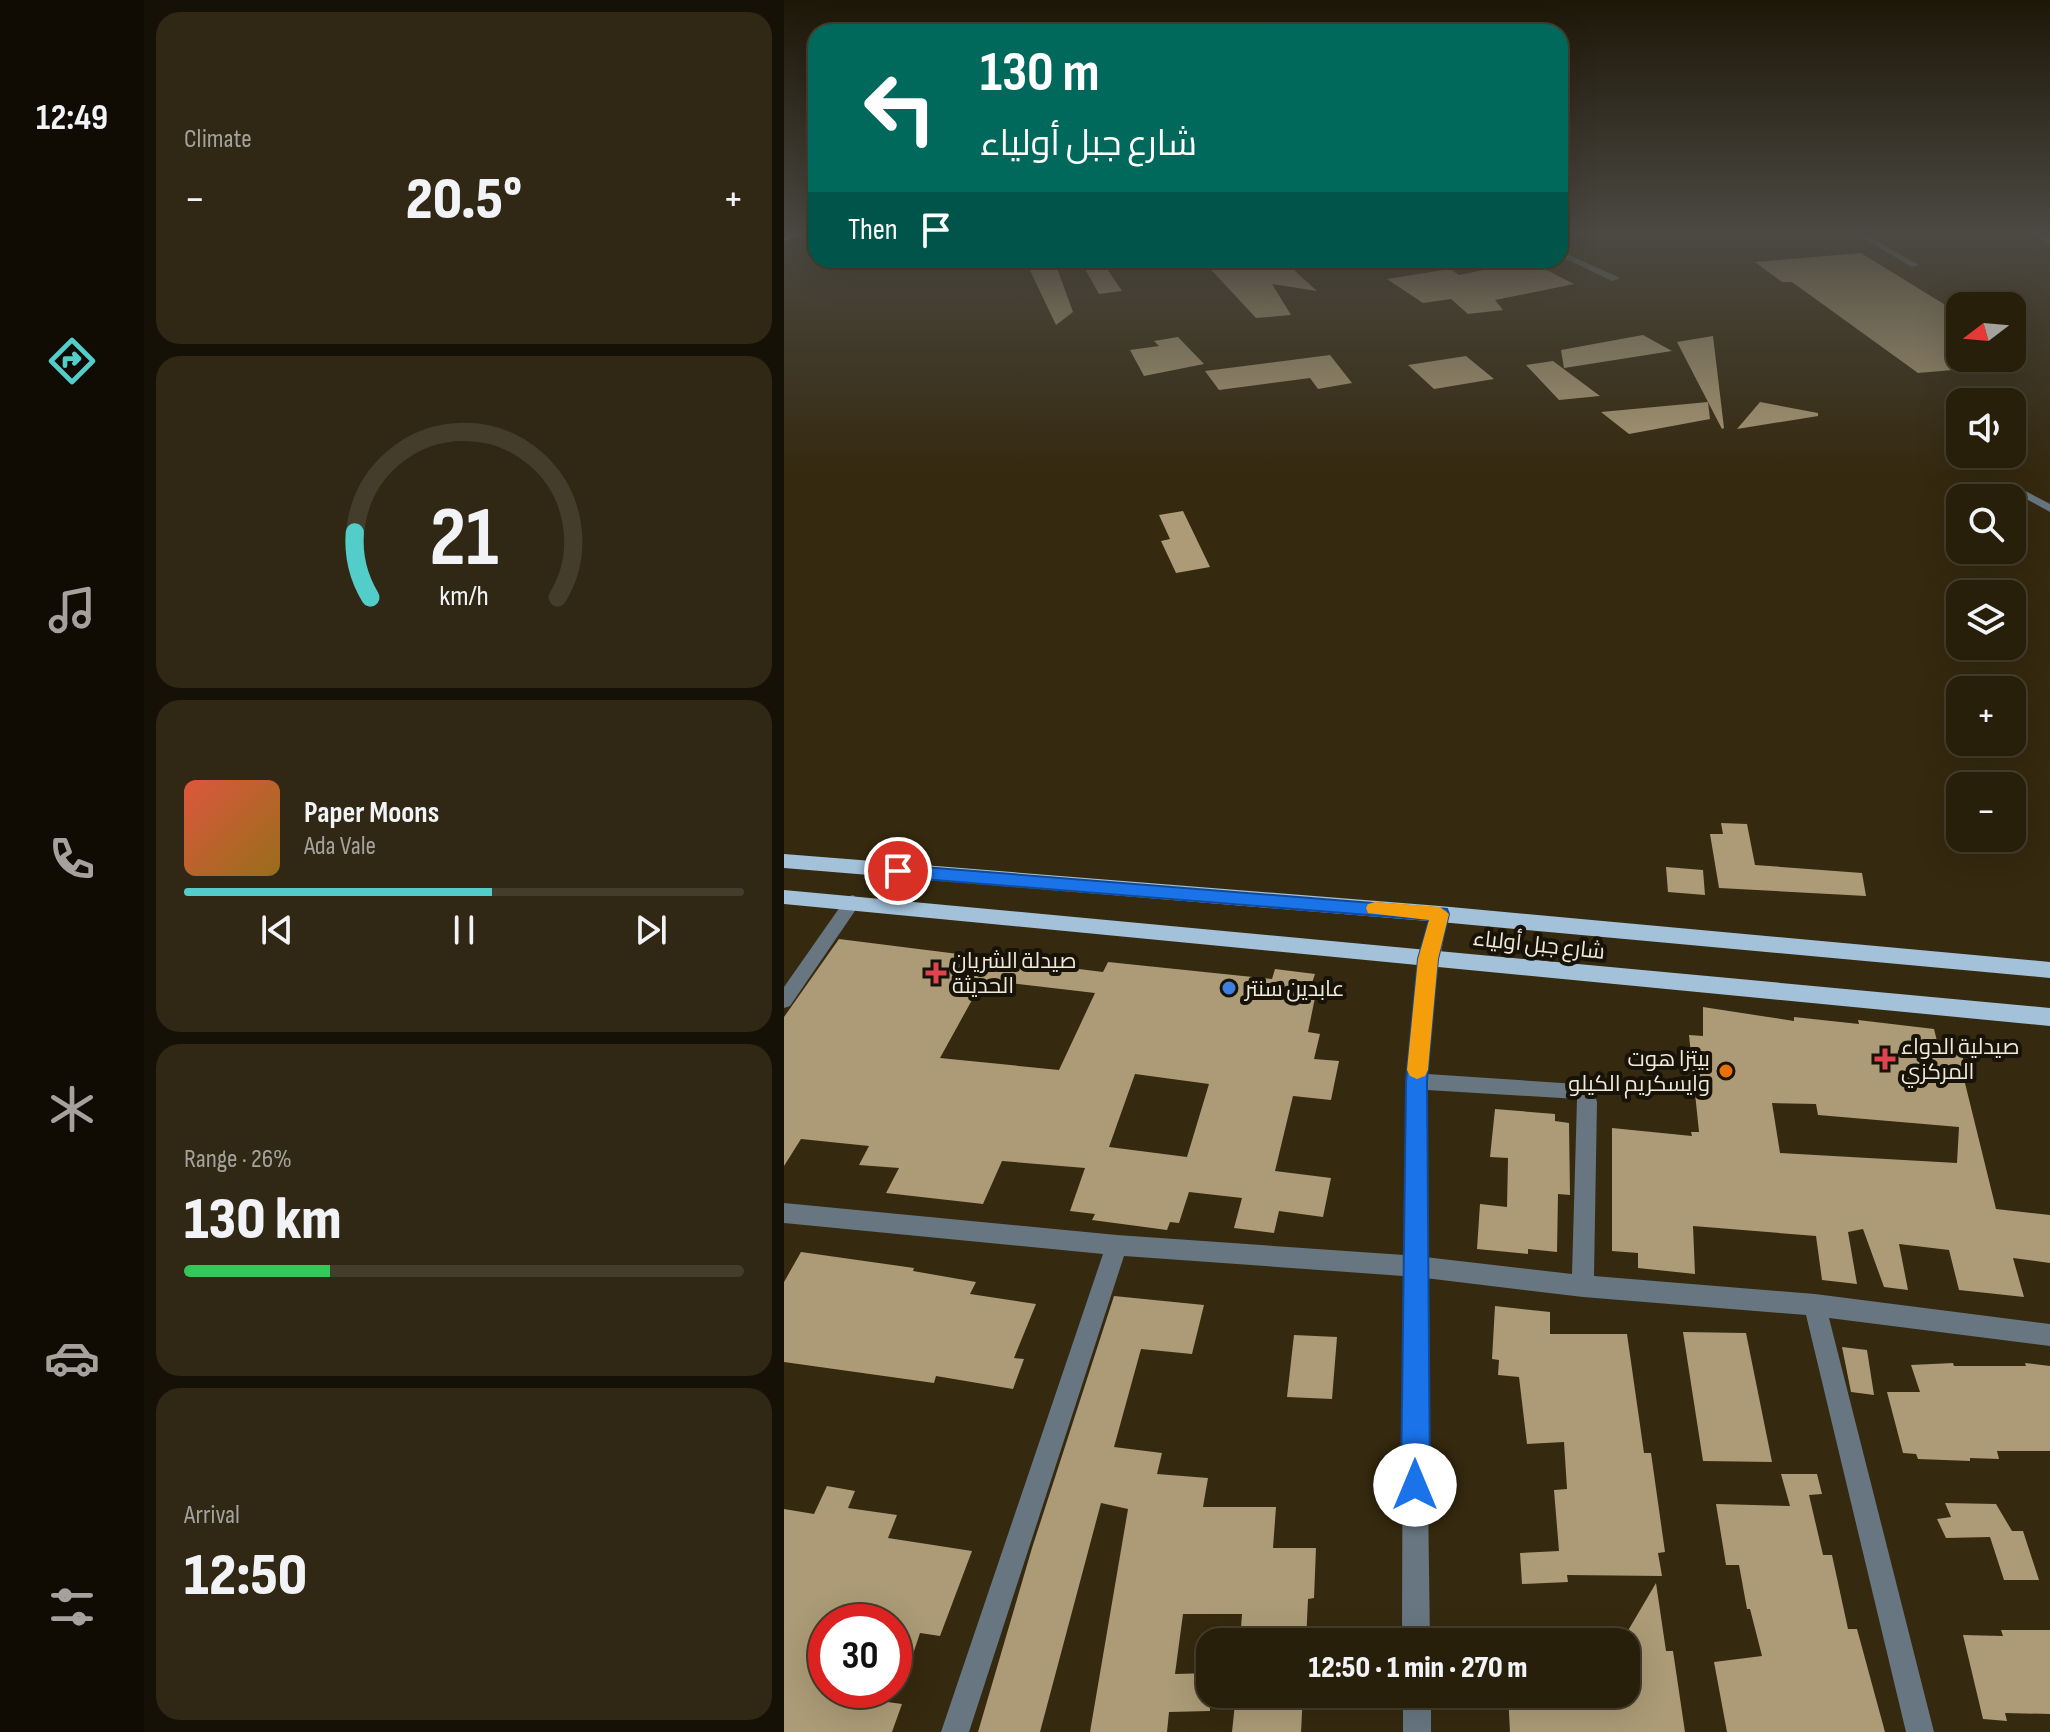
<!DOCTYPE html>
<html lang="en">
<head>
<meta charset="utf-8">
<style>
  :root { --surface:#281f0b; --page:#302714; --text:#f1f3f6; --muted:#a5a29d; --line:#443d2c; --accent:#53cdca }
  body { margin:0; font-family:"Sofia Sans Condensed",Cairo,sans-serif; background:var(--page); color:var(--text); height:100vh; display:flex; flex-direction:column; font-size:30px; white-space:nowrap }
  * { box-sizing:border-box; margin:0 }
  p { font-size:26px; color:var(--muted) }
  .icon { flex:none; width:44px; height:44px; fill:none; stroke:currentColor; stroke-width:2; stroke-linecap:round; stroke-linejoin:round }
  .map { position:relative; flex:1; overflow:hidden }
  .details { display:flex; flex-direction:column; gap:12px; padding:12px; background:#161106; width:640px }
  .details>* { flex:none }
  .banner { position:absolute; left:24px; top:24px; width:760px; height:244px; border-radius:24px; box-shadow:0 8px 32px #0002,0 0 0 2px var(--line); background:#00695c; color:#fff; overflow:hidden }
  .needle { width:52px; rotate:254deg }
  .controls { position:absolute; left:1162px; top:292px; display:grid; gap:16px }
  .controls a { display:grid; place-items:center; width:80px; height:80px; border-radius:16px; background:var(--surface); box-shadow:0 8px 32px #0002,0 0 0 2px var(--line); font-size:40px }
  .speed { position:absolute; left:24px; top:1604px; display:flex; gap:16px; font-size:40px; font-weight:700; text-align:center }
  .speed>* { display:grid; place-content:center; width:104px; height:104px; border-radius:50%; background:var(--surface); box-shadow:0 8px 32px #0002,0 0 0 2px var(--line); line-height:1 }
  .speed .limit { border:12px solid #d22; background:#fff; color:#111 }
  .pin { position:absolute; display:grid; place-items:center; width:68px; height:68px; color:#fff; margin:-34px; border:4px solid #fff; border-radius:50%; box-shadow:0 2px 8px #0007 }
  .me { position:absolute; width:88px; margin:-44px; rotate:0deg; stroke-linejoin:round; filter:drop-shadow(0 0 6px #0008) }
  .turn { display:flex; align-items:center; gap:28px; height:168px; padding:0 40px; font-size:36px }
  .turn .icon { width:104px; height:104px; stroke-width:2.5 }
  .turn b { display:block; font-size:56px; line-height:68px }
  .then { display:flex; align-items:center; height:76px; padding:0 40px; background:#0003; gap:16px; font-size:30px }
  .big { font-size:60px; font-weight:800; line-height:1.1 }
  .details .card { flex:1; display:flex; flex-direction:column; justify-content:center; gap:12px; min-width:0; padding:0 28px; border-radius:24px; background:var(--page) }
  .details .dial { align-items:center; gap:0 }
  .dial svg { height:208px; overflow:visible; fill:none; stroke:var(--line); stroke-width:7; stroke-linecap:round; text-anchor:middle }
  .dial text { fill:var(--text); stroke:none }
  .song { display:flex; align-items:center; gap:24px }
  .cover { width:96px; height:96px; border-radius:12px; background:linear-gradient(135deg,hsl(10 70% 55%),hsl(40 70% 35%)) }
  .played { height:8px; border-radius:4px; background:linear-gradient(90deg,var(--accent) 55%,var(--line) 55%) }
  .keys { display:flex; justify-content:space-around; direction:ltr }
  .heat { display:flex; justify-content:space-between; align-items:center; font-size:44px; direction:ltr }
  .charge { height:12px; border-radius:6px; background:linear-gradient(90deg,#34c759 26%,var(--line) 0) }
  .trip { position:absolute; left:412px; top:1628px; width:444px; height:80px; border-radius:24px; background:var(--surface); box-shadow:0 8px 32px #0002,0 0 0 2px var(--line); font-weight:800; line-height:80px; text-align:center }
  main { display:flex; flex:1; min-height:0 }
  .tab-bar { display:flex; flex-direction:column; width:144px; justify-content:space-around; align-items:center; background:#100c04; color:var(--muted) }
  .tab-bar .icon { width:56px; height:56px }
  .tab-bar .selected { color:var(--accent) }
  .tab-bar b { font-size:36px; color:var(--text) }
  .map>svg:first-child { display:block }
  .building { fill:#ac9b76; fill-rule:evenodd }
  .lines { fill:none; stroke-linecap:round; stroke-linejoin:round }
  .street { fill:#677681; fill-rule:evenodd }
  .secondary { fill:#89a0b3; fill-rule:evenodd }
  .primary { fill:#a3c1d9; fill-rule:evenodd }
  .route { fill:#1a73e8; stroke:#114b97; stroke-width:2 }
  .slow { fill:#f59e0b }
  .health-dot { fill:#e0444e; stroke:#181308; stroke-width:3 }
  .shop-dot { fill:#3f7fe0; stroke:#181308; stroke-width:3 }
  .food-dot { fill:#e8710a; stroke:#181308; stroke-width:3 }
  .labels { text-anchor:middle; stroke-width:8; stroke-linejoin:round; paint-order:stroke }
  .street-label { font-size:22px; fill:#f0e9da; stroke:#181308 }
  .poi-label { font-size:22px; fill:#f0e9da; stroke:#181308; text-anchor:start }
</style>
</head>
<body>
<main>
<nav class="tab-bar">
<b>12:49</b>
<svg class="icon selected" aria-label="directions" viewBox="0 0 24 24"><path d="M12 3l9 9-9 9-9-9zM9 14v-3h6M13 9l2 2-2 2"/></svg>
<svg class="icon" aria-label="music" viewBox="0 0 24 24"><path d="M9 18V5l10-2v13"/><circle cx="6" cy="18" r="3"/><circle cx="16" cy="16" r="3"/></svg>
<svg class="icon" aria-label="phone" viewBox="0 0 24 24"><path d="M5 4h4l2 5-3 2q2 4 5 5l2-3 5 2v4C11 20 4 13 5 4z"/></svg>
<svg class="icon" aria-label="climate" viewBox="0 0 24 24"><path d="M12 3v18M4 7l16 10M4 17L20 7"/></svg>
<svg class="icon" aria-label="car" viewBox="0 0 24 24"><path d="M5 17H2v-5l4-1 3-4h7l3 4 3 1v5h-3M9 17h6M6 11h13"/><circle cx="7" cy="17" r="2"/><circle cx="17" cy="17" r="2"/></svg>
<svg class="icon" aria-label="filters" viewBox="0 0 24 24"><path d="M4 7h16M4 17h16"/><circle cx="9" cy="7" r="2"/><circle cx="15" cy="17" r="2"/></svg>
</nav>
<section class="details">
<div class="card"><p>Climate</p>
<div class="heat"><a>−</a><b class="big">20.5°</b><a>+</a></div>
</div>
<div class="card dial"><svg viewBox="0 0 100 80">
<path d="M14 69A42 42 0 1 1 86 69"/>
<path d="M14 69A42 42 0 0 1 8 44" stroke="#53cdca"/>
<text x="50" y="56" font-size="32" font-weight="700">21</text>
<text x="50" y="72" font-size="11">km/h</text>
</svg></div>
<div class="card">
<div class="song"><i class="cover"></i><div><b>Paper Moons</b><p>Ada Vale</p></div></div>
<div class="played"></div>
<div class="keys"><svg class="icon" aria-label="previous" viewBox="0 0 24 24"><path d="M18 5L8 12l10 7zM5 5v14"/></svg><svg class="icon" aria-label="pause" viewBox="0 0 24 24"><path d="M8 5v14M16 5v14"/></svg><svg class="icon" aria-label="next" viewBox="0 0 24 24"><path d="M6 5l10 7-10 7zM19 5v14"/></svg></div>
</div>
<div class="card"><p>Range · 26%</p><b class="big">130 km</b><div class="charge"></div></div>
<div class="card"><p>Arrival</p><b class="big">12:50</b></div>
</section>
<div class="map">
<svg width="1266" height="1732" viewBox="0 0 1266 1732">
  <rect width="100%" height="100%" fill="#35290f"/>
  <!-- building -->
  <g class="building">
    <polygon points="1077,253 1176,314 1176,358 1189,358 1203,367 1134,373 1008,282 998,282 971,262"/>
    <polygon points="241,260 270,260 289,312 272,325"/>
    <polygon points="296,260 317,260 338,291 315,294"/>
    <polygon points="418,260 499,260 533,291 488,284 507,315 472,318"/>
    <polygon points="745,261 790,284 711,300 719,310 684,314 667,299 639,303 603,279 666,269 675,275"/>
    <polygon points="859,335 888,351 780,368 777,350"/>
    <polygon points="929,336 940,428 938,429 893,342"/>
    <polygon points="394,337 420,364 360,376 346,350 375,346 370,341"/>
    <polygon points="546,355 568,383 534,389 526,378 435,390 421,371"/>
    <polygon points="682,356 710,379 650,389 624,365"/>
    <polygon points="769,361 816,396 775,400 742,365"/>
    <polygon points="924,402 926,419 845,434 817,412"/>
    <polygon points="976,402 1034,413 1034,416 953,429"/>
    <polygon points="399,511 426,567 392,573 377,541 386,539 375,515"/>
    <polygon points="937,823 963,824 971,865 1078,873 1082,896 935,888 926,834 939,834"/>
    <polygon points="882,867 919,870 921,895 884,892"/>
    <path d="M55 939 319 972 324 962 488 979 491 969 531 974 528 983H534L524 1032 536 1034 530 1059 555 1061 547 1100 509 1096 491 1171 547 1178 539 1217 495 1211 490 1233 450 1228 458 1198 405 1192 395 1223 386 1222 383 1230 308 1220 311 1214 286 1211 301 1168 218 1161 199 1204 102 1193 115 1168 75 1165 85 1146 17 1139 0 1166V1017ZM199 980 311 993 275 1070 156 1058ZM351 1074 425 1084 403 1157 325 1147Z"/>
    <path d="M919 1007 1010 1021V1017L1075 1024 1074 1020 1150 1029 1155 1049 1178 1053 1182 1075H1179L1212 1209 1266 1215V1263L1229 1258 1240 1297 1175 1290 1165 1250 1115 1244 1124 1290 1100 1287 1079 1229 1064 1232 1073 1284 1038 1280 1032 1236 909 1226 911 1274 854 1268V1253L828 1251V1128L908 1136 907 1132H915L905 1035 919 1036ZM988 1103 1032 1104 1034 1115 1175 1127 1173 1163 996 1153Z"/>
    <polygon points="711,1109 771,1114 771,1121 785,1123 786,1195 774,1194 773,1252 744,1249 744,1254 693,1249 696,1204 723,1207 724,1158 706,1157"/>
    <polygon points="17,1252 130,1268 129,1271 192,1282 186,1294 252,1304 230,1358 240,1359 229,1389 152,1376 150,1383 0,1362 0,1282"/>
    <polygon points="330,1296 420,1305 408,1354 357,1349 330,1447 378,1453 373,1474 424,1478 419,1507 492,1507 489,1548 532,1548 530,1598 524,1599 522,1642 456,1642 458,1614 399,1614 391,1674 426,1673 426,1711 385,1712 383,1732 306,1732 344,1509 317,1503 256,1732 194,1732 248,1548"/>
    <polygon points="711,1306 766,1312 766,1334 843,1334 860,1453 867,1453 881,1552 874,1553 878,1576 783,1575 784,1582 738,1584 736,1553 775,1551 770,1490 783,1489 780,1442 743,1444 735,1377 714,1375 715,1360 708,1359"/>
    <polygon points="899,1332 962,1333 988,1462 919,1461"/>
    <polygon points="510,1335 553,1337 548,1399 503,1397"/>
    <polygon points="1058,1347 1083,1350 1090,1395 1067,1392"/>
    <polygon points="1169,1363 1170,1366 1242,1366 1241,1363 1266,1366 1266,1451 1213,1451 1215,1459 1186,1458 1186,1461 1134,1459 1132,1454 1119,1453 1103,1392 1136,1392 1127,1365"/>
    <polygon points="997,1474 1033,1474 1038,1494 1025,1495 1039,1555 1048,1555 1064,1629 1073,1629 1101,1732 943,1732 930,1662 978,1656 966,1609 963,1609 955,1565 942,1565 932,1504 1006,1506"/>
    <polygon points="43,1486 71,1491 64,1508 113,1515 104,1538 188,1551 156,1636 136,1633 128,1657 110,1654 110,1622 67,1622 42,1618 42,1690 93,1690 89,1700 118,1704 108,1732 0,1732 0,1509 30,1514"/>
    <polygon points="1161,1503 1212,1504 1228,1531 1239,1531 1255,1580 1220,1580 1206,1537 1162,1538 1153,1519 1167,1517"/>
    <polygon points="872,1583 882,1651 889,1651 901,1732 726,1732 724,1694 842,1694 842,1634"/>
    <polygon points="1217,1630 1266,1630 1266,1714 1221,1713 1223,1721 1199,1719 1179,1635 1219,1636"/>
    <polygon points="452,1694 519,1694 517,1732 448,1732"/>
  </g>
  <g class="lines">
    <!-- street -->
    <g class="street">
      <polygon points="1069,232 1077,232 1135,265 1128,267"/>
      <polygon points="1246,232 1254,232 1266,240 1266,245"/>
      <polygon points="776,251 834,277 835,279 828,281 776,256"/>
      <polygon points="1230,485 1266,504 1266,512 1226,490 1225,488"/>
      <polygon points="69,895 77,901 75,905 6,1006 0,1008 0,987 63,897"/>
      <path d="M656 908 662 910 664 914 651 987 643 1074 808 1085 813 1102 810 1276 1031 1294 1266 1324V1346L1045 1318 1150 1732H1122L1022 1315 799 1297 641 1278 646 1642H618L619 1276 340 1256 185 1732H157L319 1254 0 1223V1203L333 1235 620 1255C622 1140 621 1027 648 914L650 910ZM643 1090 793 1099 788 1274 641 1257Z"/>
      <rect x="619" y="1694" width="28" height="38"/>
    </g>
    <!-- secondary -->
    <polygon class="secondary" points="15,232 25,232 0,241 0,237"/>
    <!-- primary -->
    <g class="primary">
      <polygon points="0,854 656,906 1266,962 1266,978 656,922 0,868"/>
      <polygon points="0,890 1266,1008 1266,1026 0,904"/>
    </g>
  </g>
  <!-- sky -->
  <linearGradient id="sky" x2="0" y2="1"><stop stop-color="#1d1708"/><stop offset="0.49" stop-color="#4b4942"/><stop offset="1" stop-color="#4b4942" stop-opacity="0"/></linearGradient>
  <rect width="1266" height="475" fill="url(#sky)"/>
  <!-- route -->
  <polygon class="route" points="114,865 663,909 665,914 654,959 643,1081 646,1485 641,1495 631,1500 621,1495 617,1485 622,1081 634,959 645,920 114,877 105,871"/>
  <!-- slow -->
  <polygon class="slow" points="591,902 656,907 665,914 654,959 644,1070 641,1076 633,1079 626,1076 623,1070 634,959 645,920 584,913 582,908 584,904"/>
  <!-- markers -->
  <g class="health-dot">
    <path d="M148 961h8v8h8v8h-8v8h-8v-8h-8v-8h8z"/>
    <path d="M1097 1047h8v8h8v8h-8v8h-8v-8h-8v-8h8z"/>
  </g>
  <circle class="shop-dot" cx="445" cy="988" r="8"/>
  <circle class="food-dot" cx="942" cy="1071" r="8"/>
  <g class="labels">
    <!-- street labels -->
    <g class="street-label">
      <text transform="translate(755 944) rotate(6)" y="8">شارع جبل أولياء</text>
    </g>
    <!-- poi labels -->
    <g class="poi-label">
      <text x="168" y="968">صيدلة الشريان<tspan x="168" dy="25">الحديثة</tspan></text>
      <text x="461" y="996">عابدين سنتر</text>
      <text x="1117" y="1054">صيدلية الدواء<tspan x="1117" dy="25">المركزي</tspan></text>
      <text x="926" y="1066" text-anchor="end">بيتزا هوت<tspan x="926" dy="25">وايسكريم الكيلو</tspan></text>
    </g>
  </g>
</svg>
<div class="controls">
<a><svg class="needle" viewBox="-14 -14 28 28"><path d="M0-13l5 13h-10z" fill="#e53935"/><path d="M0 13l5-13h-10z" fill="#a5a29d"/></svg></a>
<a><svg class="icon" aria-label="sound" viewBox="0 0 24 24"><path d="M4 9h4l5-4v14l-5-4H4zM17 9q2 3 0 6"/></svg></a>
<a><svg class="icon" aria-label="search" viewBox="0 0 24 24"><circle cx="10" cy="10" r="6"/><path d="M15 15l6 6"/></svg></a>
<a><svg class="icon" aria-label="layers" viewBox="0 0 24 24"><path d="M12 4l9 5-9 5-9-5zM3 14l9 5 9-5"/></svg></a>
<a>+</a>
<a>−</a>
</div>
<div class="speed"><div class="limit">30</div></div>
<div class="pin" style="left:114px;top:871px;background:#d93025"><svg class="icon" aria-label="arrive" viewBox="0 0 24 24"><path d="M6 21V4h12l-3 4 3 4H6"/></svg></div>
<svg class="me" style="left:631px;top:1485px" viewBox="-20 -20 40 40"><circle r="19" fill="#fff"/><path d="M0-13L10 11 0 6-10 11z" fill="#1a73e8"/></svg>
<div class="trip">12:50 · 1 min · 270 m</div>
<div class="banner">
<div class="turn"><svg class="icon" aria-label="left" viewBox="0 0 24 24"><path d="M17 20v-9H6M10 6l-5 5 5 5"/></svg><div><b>130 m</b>شارع جبل أولياء</div></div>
<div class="then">Then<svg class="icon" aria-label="arrive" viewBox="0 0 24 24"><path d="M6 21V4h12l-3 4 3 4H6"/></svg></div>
</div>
</div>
</main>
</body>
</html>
